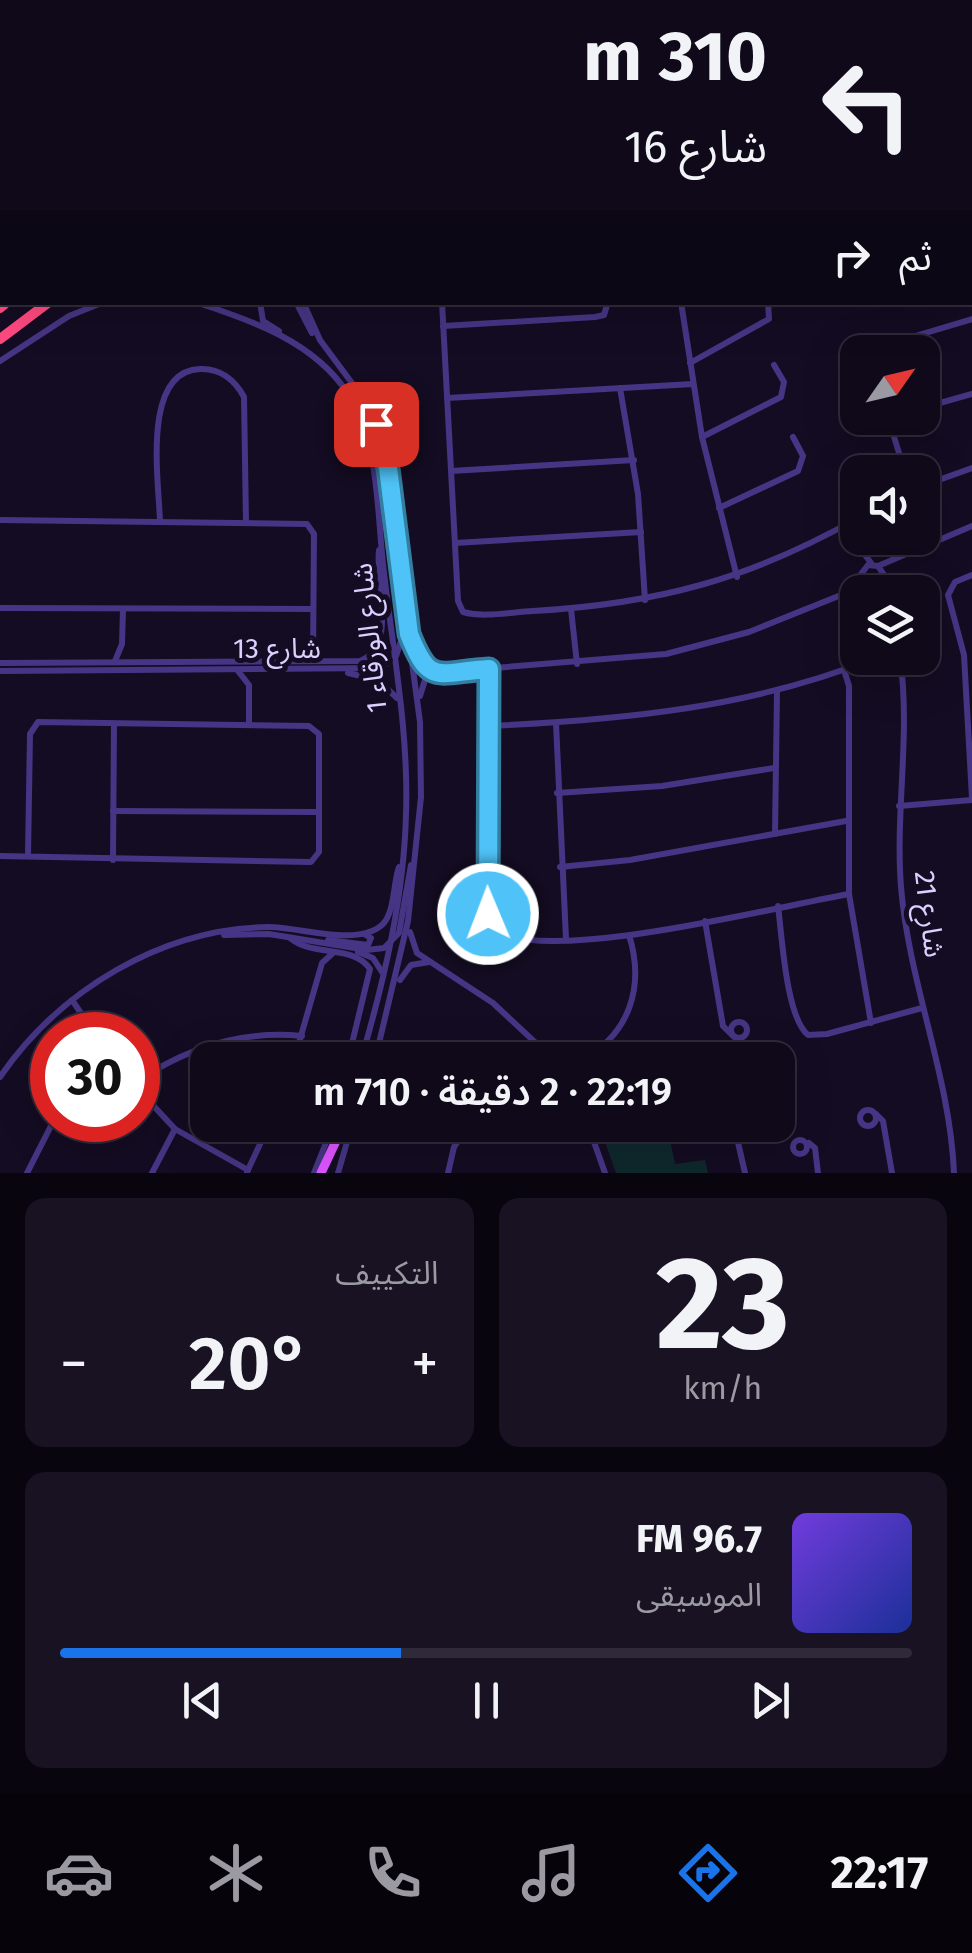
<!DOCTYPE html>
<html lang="ar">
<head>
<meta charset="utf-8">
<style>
  :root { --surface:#0f091a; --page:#181223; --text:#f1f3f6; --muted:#9b9aa2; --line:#2f2a39; --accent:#1a73e8 }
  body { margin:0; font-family:"Fira Sans","Noto Sans Arabic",sans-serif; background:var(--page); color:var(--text); direction:rtl; height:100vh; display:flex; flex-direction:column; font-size:38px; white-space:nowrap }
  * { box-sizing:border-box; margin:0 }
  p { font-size:32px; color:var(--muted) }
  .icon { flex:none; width:55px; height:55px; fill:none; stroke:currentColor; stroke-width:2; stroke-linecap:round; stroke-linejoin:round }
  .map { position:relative; height:1173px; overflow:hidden; direction:ltr }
  .details { display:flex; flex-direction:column; gap:25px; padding:25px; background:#08050e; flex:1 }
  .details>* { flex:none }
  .guide { position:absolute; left:0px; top:0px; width:972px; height:305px; box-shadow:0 10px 40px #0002,0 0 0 2px var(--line); direction:rtl; background:#0f091a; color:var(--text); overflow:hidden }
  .needle { width:65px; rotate:56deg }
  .controls { position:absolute; left:840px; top:335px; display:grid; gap:20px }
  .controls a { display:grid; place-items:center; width:100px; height:100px; border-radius:20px; background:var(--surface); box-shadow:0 10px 40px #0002,0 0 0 2px var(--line); font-size:50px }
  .speed { position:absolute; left:30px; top:1012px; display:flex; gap:20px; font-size:50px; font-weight:700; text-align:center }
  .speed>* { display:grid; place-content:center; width:130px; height:130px; border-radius:50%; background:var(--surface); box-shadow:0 10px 40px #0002,0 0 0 2px var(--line); line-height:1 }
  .speed .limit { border:15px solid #d22; background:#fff; color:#111 }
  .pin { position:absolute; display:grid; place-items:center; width:85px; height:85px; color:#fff; margin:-42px; border-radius:20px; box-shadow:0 5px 15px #0006 }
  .me { position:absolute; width:110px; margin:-55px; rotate:359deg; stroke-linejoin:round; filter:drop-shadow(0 0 8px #0008) }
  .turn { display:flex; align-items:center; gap:35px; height:210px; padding:0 40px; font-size:45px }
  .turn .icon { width:130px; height:130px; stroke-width:2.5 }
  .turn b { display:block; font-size:70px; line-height:85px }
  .then { display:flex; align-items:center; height:95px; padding:0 40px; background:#0003; gap:20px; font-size:38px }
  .big { font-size:75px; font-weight:600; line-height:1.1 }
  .details .widget { flex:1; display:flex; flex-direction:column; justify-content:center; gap:15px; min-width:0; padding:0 35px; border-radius:20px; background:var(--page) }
  .details .dial { align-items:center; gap:0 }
  .dial b { font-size:130px; line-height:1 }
  .song { display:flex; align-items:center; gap:30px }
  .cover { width:120px; height:120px; border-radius:15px; background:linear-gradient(135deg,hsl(260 70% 55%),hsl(230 70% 35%)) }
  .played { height:10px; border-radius:5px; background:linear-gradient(90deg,var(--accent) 40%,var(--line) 40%) }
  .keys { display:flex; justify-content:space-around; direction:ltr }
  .heat { display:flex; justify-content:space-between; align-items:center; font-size:55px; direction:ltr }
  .details .tiles { flex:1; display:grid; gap:25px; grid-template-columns:1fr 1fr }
  .widget:last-child { grid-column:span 2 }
  .trip { position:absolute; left:190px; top:1042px; width:605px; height:100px; border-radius:20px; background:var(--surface); box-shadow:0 10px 40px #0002,0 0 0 2px var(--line); font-weight:600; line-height:100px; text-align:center; direction:rtl }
  .menu { display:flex; height:160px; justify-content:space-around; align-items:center; background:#06040a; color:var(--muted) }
  .menu .icon { width:70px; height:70px }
  .menu .current { color:var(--accent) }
  .menu b { font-size:45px; color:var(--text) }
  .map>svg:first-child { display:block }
  .green { fill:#0f282c }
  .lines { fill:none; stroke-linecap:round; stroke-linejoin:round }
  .minor { stroke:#463584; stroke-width:6 }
  .major { stroke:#d5f; stroke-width:9 }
  .highway { stroke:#ff4980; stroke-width:10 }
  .route-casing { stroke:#337fa1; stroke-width:25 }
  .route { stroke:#4fc3f7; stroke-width:18 }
  .labels { text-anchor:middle; stroke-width:10; stroke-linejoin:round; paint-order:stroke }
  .street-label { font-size:28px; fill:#dcceff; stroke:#140c22 }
</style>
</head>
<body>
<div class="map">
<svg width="972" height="1173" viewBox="0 0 972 1173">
  <rect width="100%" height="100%" fill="#140c22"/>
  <!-- green -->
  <polygon class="green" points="599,1125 667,1125 675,1164 705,1160 708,1173 616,1173"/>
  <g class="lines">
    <!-- minor -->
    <g class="minor">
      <polyline points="0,135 2,135"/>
      <polyline points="970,137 972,156"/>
      <polyline points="970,173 972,172"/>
      <polyline points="970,246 972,246"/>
      <path d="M195 302C251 320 315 342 348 394 379 443 377 509 383 564 392 646 409 731 406 814 404 897 384 981 361 1060"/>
      <polyline points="260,302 263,321 279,331"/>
      <polyline points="296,302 312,333"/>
      <polyline points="303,302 320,340 366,402 383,446 420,722 421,797 408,921 375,1060"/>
      <path d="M442 302 458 601 463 612C484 618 511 612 533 611 657 604 750 579 858 518"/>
      <polyline points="681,302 702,437 737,577"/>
      <polyline points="875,302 875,304"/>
      <polyline points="443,326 595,317 604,315 608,302"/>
      <polyline points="886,352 892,343 972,319"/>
      <polyline points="0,361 69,316 104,302"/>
      <polyline points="690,363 769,319 768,302"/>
      <polyline points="620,388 638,494 645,600"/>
      <polyline points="447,398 693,384"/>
      <polyline points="922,408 972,394"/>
      <polyline points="898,418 892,430 899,453"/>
      <polyline points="702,437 781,397 784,382 774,365"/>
      <polyline points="451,471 634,460"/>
      <polyline points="922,486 972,468"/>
      <polyline points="719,508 798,471 803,456 793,437"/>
      <polyline points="0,520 307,524 314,534 313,660"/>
      <path d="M160 522C159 482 141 371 200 369 220 368 235 380 244 397L246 523"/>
      <polyline points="844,526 871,563"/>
      <polyline points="455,543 641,532"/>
      <polyline points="878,566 972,526"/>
      <polyline points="972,575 955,582 948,595 964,655 972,798"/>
      <polyline points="850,588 868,565 878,566 884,575 880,584 872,588 861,576"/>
      <polyline points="0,608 313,609"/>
      <polyline points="571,609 577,664"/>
      <polyline points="413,644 422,666 444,672 666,654 749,632 866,585"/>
      <path d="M900 658C911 733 895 811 901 887 909 984 950 1076 954 1173"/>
      <polyline points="115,661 122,644 123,609"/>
      <path d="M0 663 360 661C398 646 375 583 379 550"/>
      <path d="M489 669V920L496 933C565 961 770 908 849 894"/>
      <polyline points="844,670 849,686 849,894 871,1023"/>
      <polyline points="0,671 381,668 396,656 402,638 391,515"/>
      <polyline points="238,671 249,685 249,724"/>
      <polyline points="348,673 378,680 397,698"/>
      <polyline points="420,696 425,680 439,673"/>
      <polyline points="556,723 566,939"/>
      <path d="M488 726C621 720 751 708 875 658"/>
      <polyline points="557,793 662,786 774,768"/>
      <polyline points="899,806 972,800"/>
      <polyline points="113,811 319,812"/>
      <polyline points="775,834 777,692"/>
      <polyline points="0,856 311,862 319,852 319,734 309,726 38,722 30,734 28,856"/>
      <polyline points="113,860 114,724"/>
      <polyline points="560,867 630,860 846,821"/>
      <path d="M778 906C782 936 786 1017 808 1035L827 1034 922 1008"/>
      <polyline points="705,921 723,1026 734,1037"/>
      <polyline points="410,932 417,953 493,1003 554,1060"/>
      <polyline points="224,935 269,934 367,950 384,948 399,933 411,865"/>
      <path d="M290 938C312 957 353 944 370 969L348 1060"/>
      <polyline points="328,940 368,945 371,938 364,934"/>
      <polyline points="358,952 373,958 382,972"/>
      <polyline points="400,980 411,965 429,962"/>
      <polyline points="72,1000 96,1035"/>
      <circle cx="739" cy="1030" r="8"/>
      <polyline points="294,1060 322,963 333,953"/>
      <path d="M581 1060C630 1035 645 986 629 935"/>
      <path d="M0 1077C60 990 162 928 269 927 300 927 356 947 382 925 395 913 393 883 399 867"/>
      <path d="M138 1081C188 1047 241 1030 302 1036"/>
      <polyline points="138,1089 175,1129 248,1170"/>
      <circle cx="868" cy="1118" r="8"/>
      <polyline points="876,1114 883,1121 892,1173"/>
      <polyline points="588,1125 605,1173"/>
      <polyline points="713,1125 713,1131 721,1134 728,1132 730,1125"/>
      <polyline points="734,1125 745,1173"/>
      <circle cx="800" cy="1147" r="7"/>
      <polyline points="335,1143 340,1125"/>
      <polyline points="809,1143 815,1148 818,1173"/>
      <polyline points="247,1172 269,1125"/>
      <polyline points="27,1173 54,1120"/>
      <polyline points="152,1173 175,1129"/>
      <polyline points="314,1173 333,1125"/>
      <polyline points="338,1173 352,1125"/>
      <polyline points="448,1173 454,1147 469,1125"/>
    </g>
    <!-- major -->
    <polyline class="major" points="321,1173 336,1141"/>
    <!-- highway -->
    <g class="highway">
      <polyline points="773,2 787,0"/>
      <polyline points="895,2 907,0"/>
      <polyline points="950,2 965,0"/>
      <polyline points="0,308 7,302"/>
      <polyline points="0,339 49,302"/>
    </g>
  </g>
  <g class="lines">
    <defs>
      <path id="route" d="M376 424 388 468 409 634C430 687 437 672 489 669L488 914"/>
    </defs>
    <!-- route casing -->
    <use href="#route" class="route-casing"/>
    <!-- route -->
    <use href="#route" class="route"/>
  </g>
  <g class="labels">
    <!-- street labels -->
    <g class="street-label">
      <text transform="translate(369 638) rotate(-96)" y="10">شارع الورقاء 1</text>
      <text x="277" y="658">شارع 13</text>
      <text transform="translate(930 914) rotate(83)" y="10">شارع 21</text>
    </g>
  </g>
</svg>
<div class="controls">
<a><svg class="needle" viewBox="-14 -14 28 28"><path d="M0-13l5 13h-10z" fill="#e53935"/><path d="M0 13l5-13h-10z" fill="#9b9aa2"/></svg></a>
<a><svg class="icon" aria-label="sound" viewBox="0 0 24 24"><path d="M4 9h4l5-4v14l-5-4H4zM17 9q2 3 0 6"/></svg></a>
<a><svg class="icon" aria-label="layers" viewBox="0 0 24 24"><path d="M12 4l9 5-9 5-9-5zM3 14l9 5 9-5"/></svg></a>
</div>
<div class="speed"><div class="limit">30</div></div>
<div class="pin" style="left:376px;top:424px;background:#d93025"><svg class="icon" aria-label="arrive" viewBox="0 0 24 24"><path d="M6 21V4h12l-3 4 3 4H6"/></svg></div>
<svg class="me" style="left:488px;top:914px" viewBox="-20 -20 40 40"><circle r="17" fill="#4fc3f7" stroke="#fff" stroke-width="3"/><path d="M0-11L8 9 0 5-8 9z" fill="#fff"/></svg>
<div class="trip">22:19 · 2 دقيقة · 710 m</div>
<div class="guide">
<div class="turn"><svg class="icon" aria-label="left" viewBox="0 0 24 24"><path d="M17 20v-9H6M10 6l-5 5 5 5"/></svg><div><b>310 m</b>شارع 16</div></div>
<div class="then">ثم<svg class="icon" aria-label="right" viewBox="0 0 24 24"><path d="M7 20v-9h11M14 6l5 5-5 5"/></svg></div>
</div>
</div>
<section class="details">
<div class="tiles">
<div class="widget dial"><b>23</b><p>km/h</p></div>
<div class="widget"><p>التكييف</p>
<div class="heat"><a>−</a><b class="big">20°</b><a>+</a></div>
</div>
<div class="widget">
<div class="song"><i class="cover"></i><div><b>96.7 FM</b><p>الموسيقى</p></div></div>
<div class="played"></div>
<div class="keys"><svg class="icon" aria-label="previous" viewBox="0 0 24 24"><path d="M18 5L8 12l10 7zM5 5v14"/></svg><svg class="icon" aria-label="pause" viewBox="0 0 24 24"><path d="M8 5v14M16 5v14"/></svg><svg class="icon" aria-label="next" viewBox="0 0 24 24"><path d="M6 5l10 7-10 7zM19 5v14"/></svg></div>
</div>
</div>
</section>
<nav class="menu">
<b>22:17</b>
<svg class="icon current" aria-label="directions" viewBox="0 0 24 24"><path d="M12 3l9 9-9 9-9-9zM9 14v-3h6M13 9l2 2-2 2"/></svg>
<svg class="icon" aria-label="music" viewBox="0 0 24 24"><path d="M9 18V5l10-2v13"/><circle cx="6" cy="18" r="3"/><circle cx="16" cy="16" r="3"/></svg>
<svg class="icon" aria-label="phone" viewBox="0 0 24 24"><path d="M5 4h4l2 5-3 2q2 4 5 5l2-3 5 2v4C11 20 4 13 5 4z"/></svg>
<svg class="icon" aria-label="climate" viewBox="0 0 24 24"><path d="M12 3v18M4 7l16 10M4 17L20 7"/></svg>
<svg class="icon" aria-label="car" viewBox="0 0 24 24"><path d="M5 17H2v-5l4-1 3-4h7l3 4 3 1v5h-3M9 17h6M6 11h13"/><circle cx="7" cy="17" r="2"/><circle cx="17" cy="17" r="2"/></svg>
</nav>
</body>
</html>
